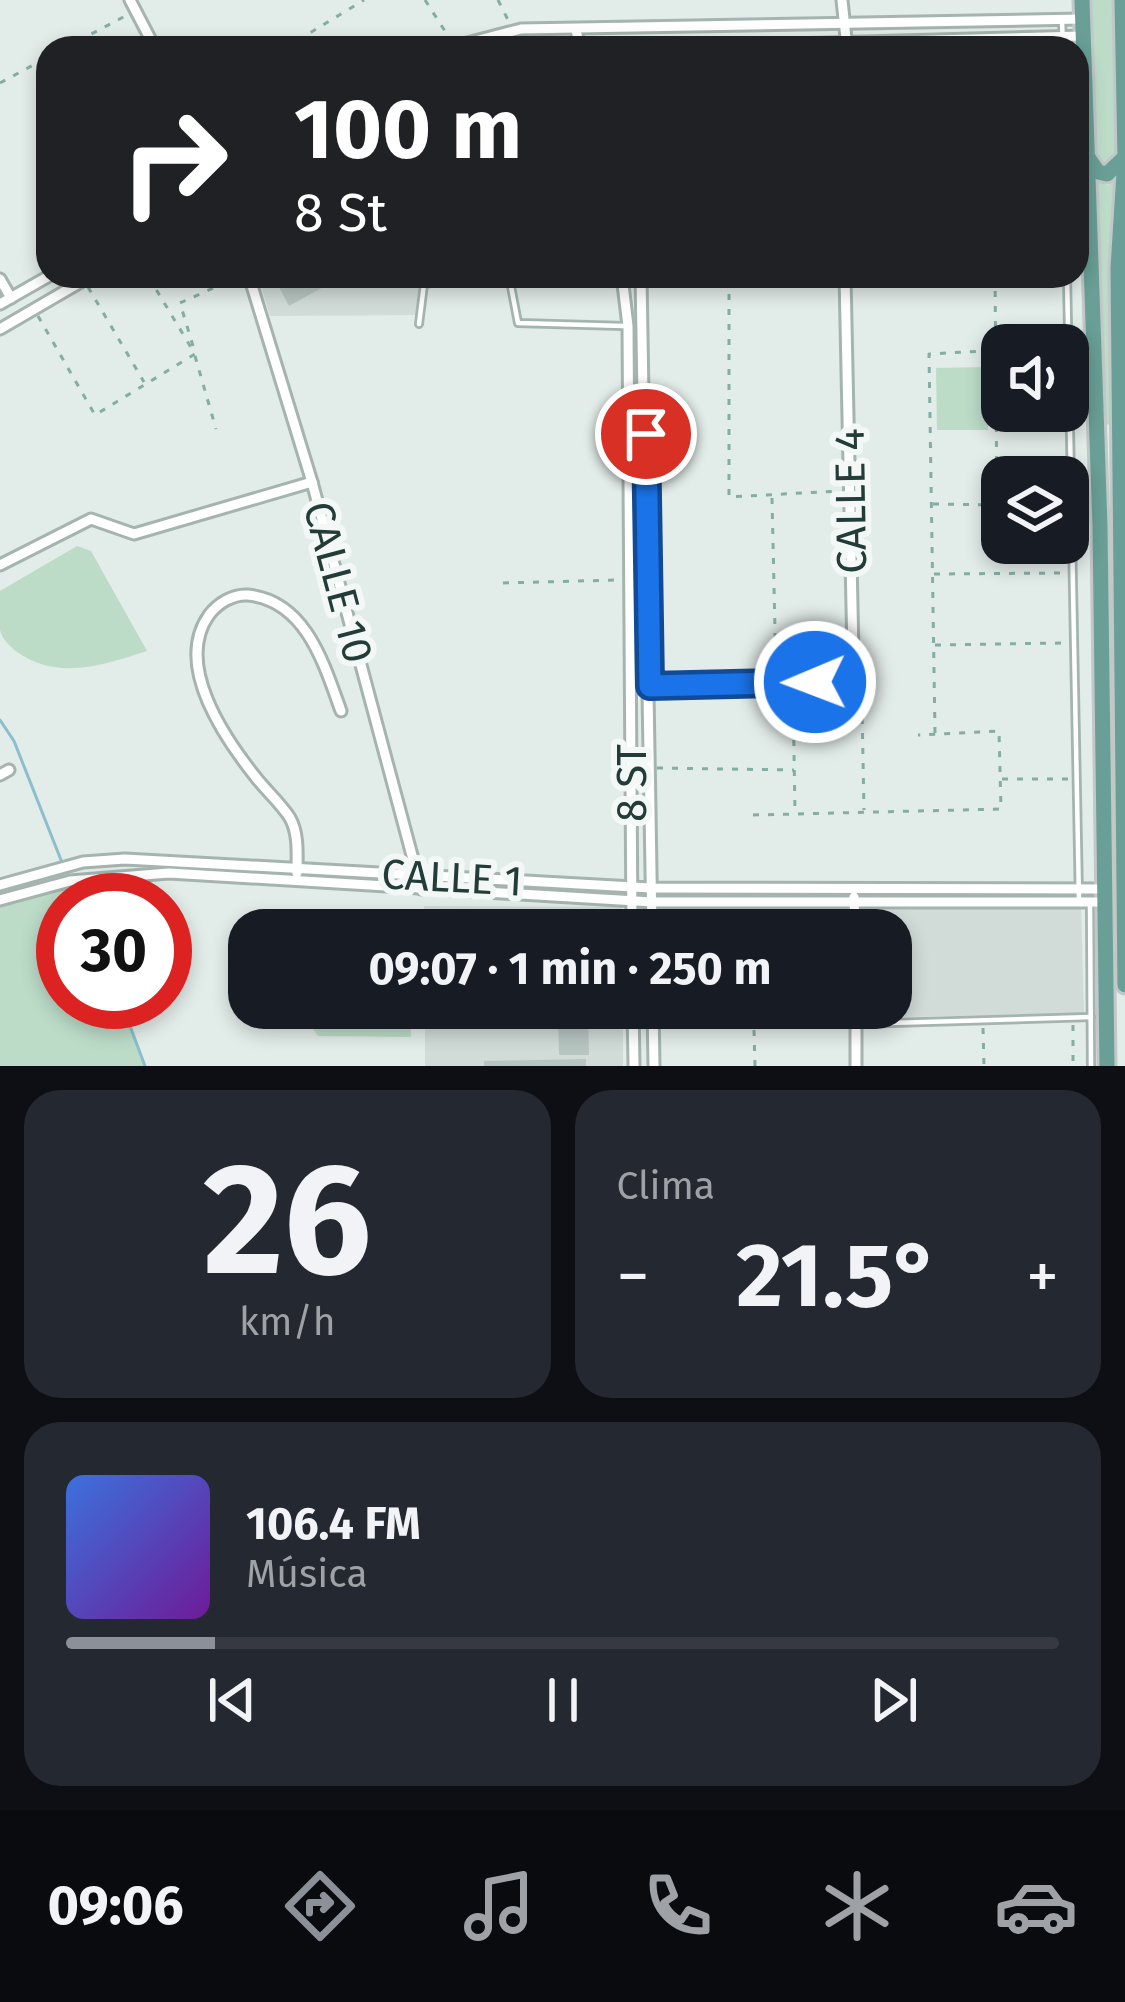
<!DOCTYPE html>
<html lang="es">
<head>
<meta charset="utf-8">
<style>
  :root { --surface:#171b24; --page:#242831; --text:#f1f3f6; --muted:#9ea1a6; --line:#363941; --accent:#8c9099 }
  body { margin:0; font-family:"Fira Sans",sans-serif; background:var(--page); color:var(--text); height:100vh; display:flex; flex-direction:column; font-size:45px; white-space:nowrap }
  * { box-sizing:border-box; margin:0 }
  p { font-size:39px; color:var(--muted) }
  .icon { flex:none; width:66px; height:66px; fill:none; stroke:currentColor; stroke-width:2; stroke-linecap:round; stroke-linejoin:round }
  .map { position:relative; height:1066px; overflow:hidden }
  .sheet { display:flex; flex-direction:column; gap:24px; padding:24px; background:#0d0f14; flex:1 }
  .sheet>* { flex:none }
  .hud { position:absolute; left:36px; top:36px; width:1053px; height:252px; border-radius:36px; box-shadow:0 6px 18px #0003; background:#202124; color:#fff; overflow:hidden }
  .buttons { position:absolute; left:981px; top:324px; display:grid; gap:24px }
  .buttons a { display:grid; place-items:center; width:108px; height:108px; border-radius:24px; background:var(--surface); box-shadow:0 6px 18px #0003; font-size:60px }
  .speed { position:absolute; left:36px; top:873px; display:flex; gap:24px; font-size:60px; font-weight:700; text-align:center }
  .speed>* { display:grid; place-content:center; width:156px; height:156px; border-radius:50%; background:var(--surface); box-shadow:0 6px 18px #0003; line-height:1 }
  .speed .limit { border:18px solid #d22; background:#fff; color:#111 }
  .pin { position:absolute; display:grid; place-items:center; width:102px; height:102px; color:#fff; margin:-51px; border:6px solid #fff; border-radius:50%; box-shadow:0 3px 12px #0007 }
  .me { position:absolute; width:132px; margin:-66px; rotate:269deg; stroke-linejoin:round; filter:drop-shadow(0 0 9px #0008) }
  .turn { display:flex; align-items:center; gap:42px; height:252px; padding:0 60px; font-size:54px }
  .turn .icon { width:156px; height:156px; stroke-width:2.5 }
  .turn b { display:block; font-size:84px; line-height:102px }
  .big { font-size:90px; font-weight:700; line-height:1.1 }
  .sheet .card { flex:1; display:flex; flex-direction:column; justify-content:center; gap:18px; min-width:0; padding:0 42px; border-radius:36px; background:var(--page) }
  .sheet .dial { align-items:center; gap:0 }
  .dial b { font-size:156px; line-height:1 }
  .song { display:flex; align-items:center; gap:36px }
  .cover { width:144px; height:144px; border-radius:18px; background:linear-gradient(135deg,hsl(220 70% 55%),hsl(280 70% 35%)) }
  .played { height:12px; border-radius:6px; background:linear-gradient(90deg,var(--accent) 15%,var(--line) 15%) }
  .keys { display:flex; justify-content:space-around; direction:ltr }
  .heat { display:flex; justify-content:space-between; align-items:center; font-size:66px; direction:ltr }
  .sheet .tiles { flex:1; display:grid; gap:24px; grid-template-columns:1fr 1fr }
  .card:last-child { grid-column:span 2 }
  .trip { position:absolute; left:228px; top:909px; width:684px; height:120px; border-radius:36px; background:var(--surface); box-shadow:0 6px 18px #0003; font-weight:700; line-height:120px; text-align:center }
  .menu { display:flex; height:192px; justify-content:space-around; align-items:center; background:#090b0e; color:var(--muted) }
  .menu .icon { width:84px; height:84px }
  .menu .current { color:var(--accent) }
  .menu b { font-size:54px; color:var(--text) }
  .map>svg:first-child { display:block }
  .built { fill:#d1dbd7 }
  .green { fill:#bcdcc8 }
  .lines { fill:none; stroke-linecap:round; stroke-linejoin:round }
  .stream { stroke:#8dbece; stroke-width:3 }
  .building { fill:#b8c6c2 }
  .service-casing { stroke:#a5b4af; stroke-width:10 }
  .minor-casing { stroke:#a5b4af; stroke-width:15 }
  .primary-casing { stroke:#c1c8c7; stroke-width:21 }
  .path { stroke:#84aea4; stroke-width:3; stroke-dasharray:6 9; stroke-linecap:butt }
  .service { stroke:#fff; stroke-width:4.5 }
  .minor { stroke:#fff; stroke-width:9 }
  .primary { stroke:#699f96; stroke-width:15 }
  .route-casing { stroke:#114b97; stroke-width:30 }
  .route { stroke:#1a73e8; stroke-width:21 }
  .labels { text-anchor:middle; stroke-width:12; stroke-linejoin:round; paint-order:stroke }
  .street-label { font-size:42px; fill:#233c37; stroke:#f3f8f6 }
</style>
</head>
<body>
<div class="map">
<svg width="1125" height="1066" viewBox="0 0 1125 1066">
  <rect width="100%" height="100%" fill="#e2ece8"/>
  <!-- built -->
  <g class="built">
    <polygon points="258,276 419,276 416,315 270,316"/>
    <polygon points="424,906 622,907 622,930 424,930"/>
    <polygon points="1081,906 1084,1013 864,1018 864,1008 891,1008 891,930 862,930 862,910"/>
    <rect x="425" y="1008" width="198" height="58"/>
  </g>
  <!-- green -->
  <g class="green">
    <polygon points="1090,0 1116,0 1118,158 1107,166 1093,155"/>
    <polygon points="1093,179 1108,185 1117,181 1111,425 1105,424"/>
    <polygon points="987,367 988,430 937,430 936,368"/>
    <path d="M77 546 91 551 147 651C103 665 58 681 17 652 10 646 2 639 0 630 0 618 0 603 0 591Z"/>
    <polygon points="70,881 78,900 63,900 63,1002 121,1002 145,1066 0,1066 0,901"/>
    <polygon points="313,1008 410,1008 411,1037 318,1036 313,1029"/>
  </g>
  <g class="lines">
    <!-- stream -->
    <g class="stream">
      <polyline points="0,720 14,741 61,860"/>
      <polyline points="77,895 79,900"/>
      <polyline points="121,1002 145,1066"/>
    </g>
  </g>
  <!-- building -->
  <g class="building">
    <polygon points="299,276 331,276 334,281 289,306 279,287"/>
    <polygon points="451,918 523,922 523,930 450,930"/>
    <polygon points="558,1008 588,1008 589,1055 559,1055"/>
    <polygon points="586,1059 586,1066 484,1066 484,1061"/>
  </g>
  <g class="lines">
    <defs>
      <g id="service">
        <polyline points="1062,21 1063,48"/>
        <polyline points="509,276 518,323 624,326"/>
        <polyline points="1067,276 1079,900"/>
        <polyline points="419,324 424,284 482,276"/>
        <polyline points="1090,904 1091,1066"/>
        <polyline points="856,1024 1091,1017"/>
      </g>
      <g id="minor">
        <polyline points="130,0 155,48"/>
        <polyline points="842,0 847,48"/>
        <polyline points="576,30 580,48"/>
        <polyline points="448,48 521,29 1082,19"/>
        <polyline points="520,48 560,48"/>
        <polyline points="646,48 1083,36"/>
        <polyline points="249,276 312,482 421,889"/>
        <polyline points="622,276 628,326 632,930"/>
        <polyline points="641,276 652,930"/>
        <polyline points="0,279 11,298"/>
        <polyline points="0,304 49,276"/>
        <polyline points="0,329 91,276"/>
        <polyline points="0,565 91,519 134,534 312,482"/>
        <polyline points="650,686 815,682 833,678 853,653 845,276"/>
        <polyline points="0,775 9,770"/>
        <path d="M297 873C297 855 299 834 290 818 280 802 265 790 254 775 224 737 174 664 209 615 218 603 233 594 248 595 306 601 324 664 341 711"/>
        <polyline points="0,885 83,862 125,859 651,888 1106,889"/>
        <polyline points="854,897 855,930"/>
        <polyline points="0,900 70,881 169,873 652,902 1106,902"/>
        <polyline points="633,1008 634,1066"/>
        <polyline points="653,1008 654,1066"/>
        <polyline points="856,1008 856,1066"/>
      </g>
      <g id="primary">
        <polyline points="1082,0 1100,527 1107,1066"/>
        <polyline points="1122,0 1125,157 1118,268 1125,985"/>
        <polyline points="1087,156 1098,172 1107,174 1124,158"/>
      </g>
    </defs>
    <!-- service casing -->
    <use href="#service" class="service-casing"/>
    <!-- minor casing -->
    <use href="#minor" class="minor-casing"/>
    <!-- primary casing -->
    <use href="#primary" class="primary-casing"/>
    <!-- path -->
    <g class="path">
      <polyline points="425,0 450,39"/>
      <polyline points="498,0 508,20"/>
      <polyline points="65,48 129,14"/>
      <polyline points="285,48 364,0"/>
      <polyline points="0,83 48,57"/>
      <polyline points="995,276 997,505"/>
      <polyline points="853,277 969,276"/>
      <polyline points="654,280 729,279 729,497 839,491"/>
      <polyline points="88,287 144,382"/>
      <polyline points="38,316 95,415 195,354 148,276"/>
      <polyline points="193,346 180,303 240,276"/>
      <polyline points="195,356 216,429"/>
      <polyline points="772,498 776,674"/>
      <polyline points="933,504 1002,505"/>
      <polyline points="934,574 1062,573"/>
      <polyline points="503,583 617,580"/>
      <polyline points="935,645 1063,643"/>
      <polyline points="861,658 864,810"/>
      <polyline points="793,695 795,812"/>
      <polyline points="935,733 929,354 1002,350"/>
      <polyline points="657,768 794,770"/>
      <polyline points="1002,779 1069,779"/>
      <polyline points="753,815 1001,809 999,731 918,735"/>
      <polyline points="764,930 764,914"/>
      <polyline points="661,1024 761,1026"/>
      <polyline points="1073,1025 1073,1066"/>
      <polyline points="983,1028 984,1066"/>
      <polyline points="755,1066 754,1030 761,1026 762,1008"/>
    </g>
    <!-- service -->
    <use href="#service" class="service"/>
    <!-- minor -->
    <use href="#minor" class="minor"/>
    <!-- primary -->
    <use href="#primary" class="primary"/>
  </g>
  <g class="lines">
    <defs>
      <polyline id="route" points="646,434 650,686 815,682"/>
    </defs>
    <!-- route casing -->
    <use href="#route" class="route-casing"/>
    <!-- route -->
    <use href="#route" class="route"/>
  </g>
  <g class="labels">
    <!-- street labels -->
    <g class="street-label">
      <text transform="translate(850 501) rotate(-91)" y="15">CALLE 4</text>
      <text transform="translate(339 582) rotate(75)" y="15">CALLE 10</text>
      <text transform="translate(631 783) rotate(-90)" y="15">8 ST</text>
      <text transform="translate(452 877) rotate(3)" y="15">CALLE 1</text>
    </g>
  </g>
</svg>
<div class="buttons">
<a><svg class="icon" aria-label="sound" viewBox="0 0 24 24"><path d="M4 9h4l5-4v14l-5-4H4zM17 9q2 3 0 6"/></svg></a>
<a><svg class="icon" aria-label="layers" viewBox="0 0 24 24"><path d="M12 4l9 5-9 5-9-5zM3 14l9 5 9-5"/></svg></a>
</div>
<div class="speed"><div class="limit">30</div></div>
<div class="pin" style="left:646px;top:434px;background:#d93025"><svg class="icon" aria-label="arrive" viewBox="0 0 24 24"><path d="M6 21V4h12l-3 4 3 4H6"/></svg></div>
<svg class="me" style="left:815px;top:682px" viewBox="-20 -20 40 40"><circle r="17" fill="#1a73e8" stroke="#fff" stroke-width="3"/><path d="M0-11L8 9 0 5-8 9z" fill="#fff"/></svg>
<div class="trip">09:07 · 1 min · 250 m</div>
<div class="hud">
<div class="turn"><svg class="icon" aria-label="right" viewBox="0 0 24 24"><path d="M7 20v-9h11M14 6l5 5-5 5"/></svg><div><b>100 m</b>8 St</div></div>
</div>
</div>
<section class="sheet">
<div class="tiles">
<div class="card dial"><b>26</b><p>km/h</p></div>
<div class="card"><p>Clima</p>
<div class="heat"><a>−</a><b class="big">21.5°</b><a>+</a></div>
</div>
<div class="card">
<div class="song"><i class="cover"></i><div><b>106.4 FM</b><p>Música</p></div></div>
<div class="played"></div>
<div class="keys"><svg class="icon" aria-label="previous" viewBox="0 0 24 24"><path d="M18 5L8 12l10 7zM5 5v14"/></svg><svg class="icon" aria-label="pause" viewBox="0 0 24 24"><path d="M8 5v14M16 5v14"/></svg><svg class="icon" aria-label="next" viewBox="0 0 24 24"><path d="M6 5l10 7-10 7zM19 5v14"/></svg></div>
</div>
</div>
</section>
<nav class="menu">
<b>09:06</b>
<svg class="icon current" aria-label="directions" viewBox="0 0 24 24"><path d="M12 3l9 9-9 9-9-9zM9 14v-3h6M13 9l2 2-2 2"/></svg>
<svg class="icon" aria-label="music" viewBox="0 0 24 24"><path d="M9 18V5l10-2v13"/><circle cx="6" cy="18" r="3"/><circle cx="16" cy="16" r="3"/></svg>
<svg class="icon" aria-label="phone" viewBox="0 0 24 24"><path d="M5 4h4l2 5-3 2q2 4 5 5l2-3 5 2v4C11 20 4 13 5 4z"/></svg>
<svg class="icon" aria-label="climate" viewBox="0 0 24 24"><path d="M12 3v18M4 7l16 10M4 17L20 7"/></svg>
<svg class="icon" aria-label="car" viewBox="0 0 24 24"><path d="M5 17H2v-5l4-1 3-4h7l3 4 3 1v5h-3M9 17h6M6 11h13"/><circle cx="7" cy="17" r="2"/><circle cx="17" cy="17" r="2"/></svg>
</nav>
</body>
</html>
